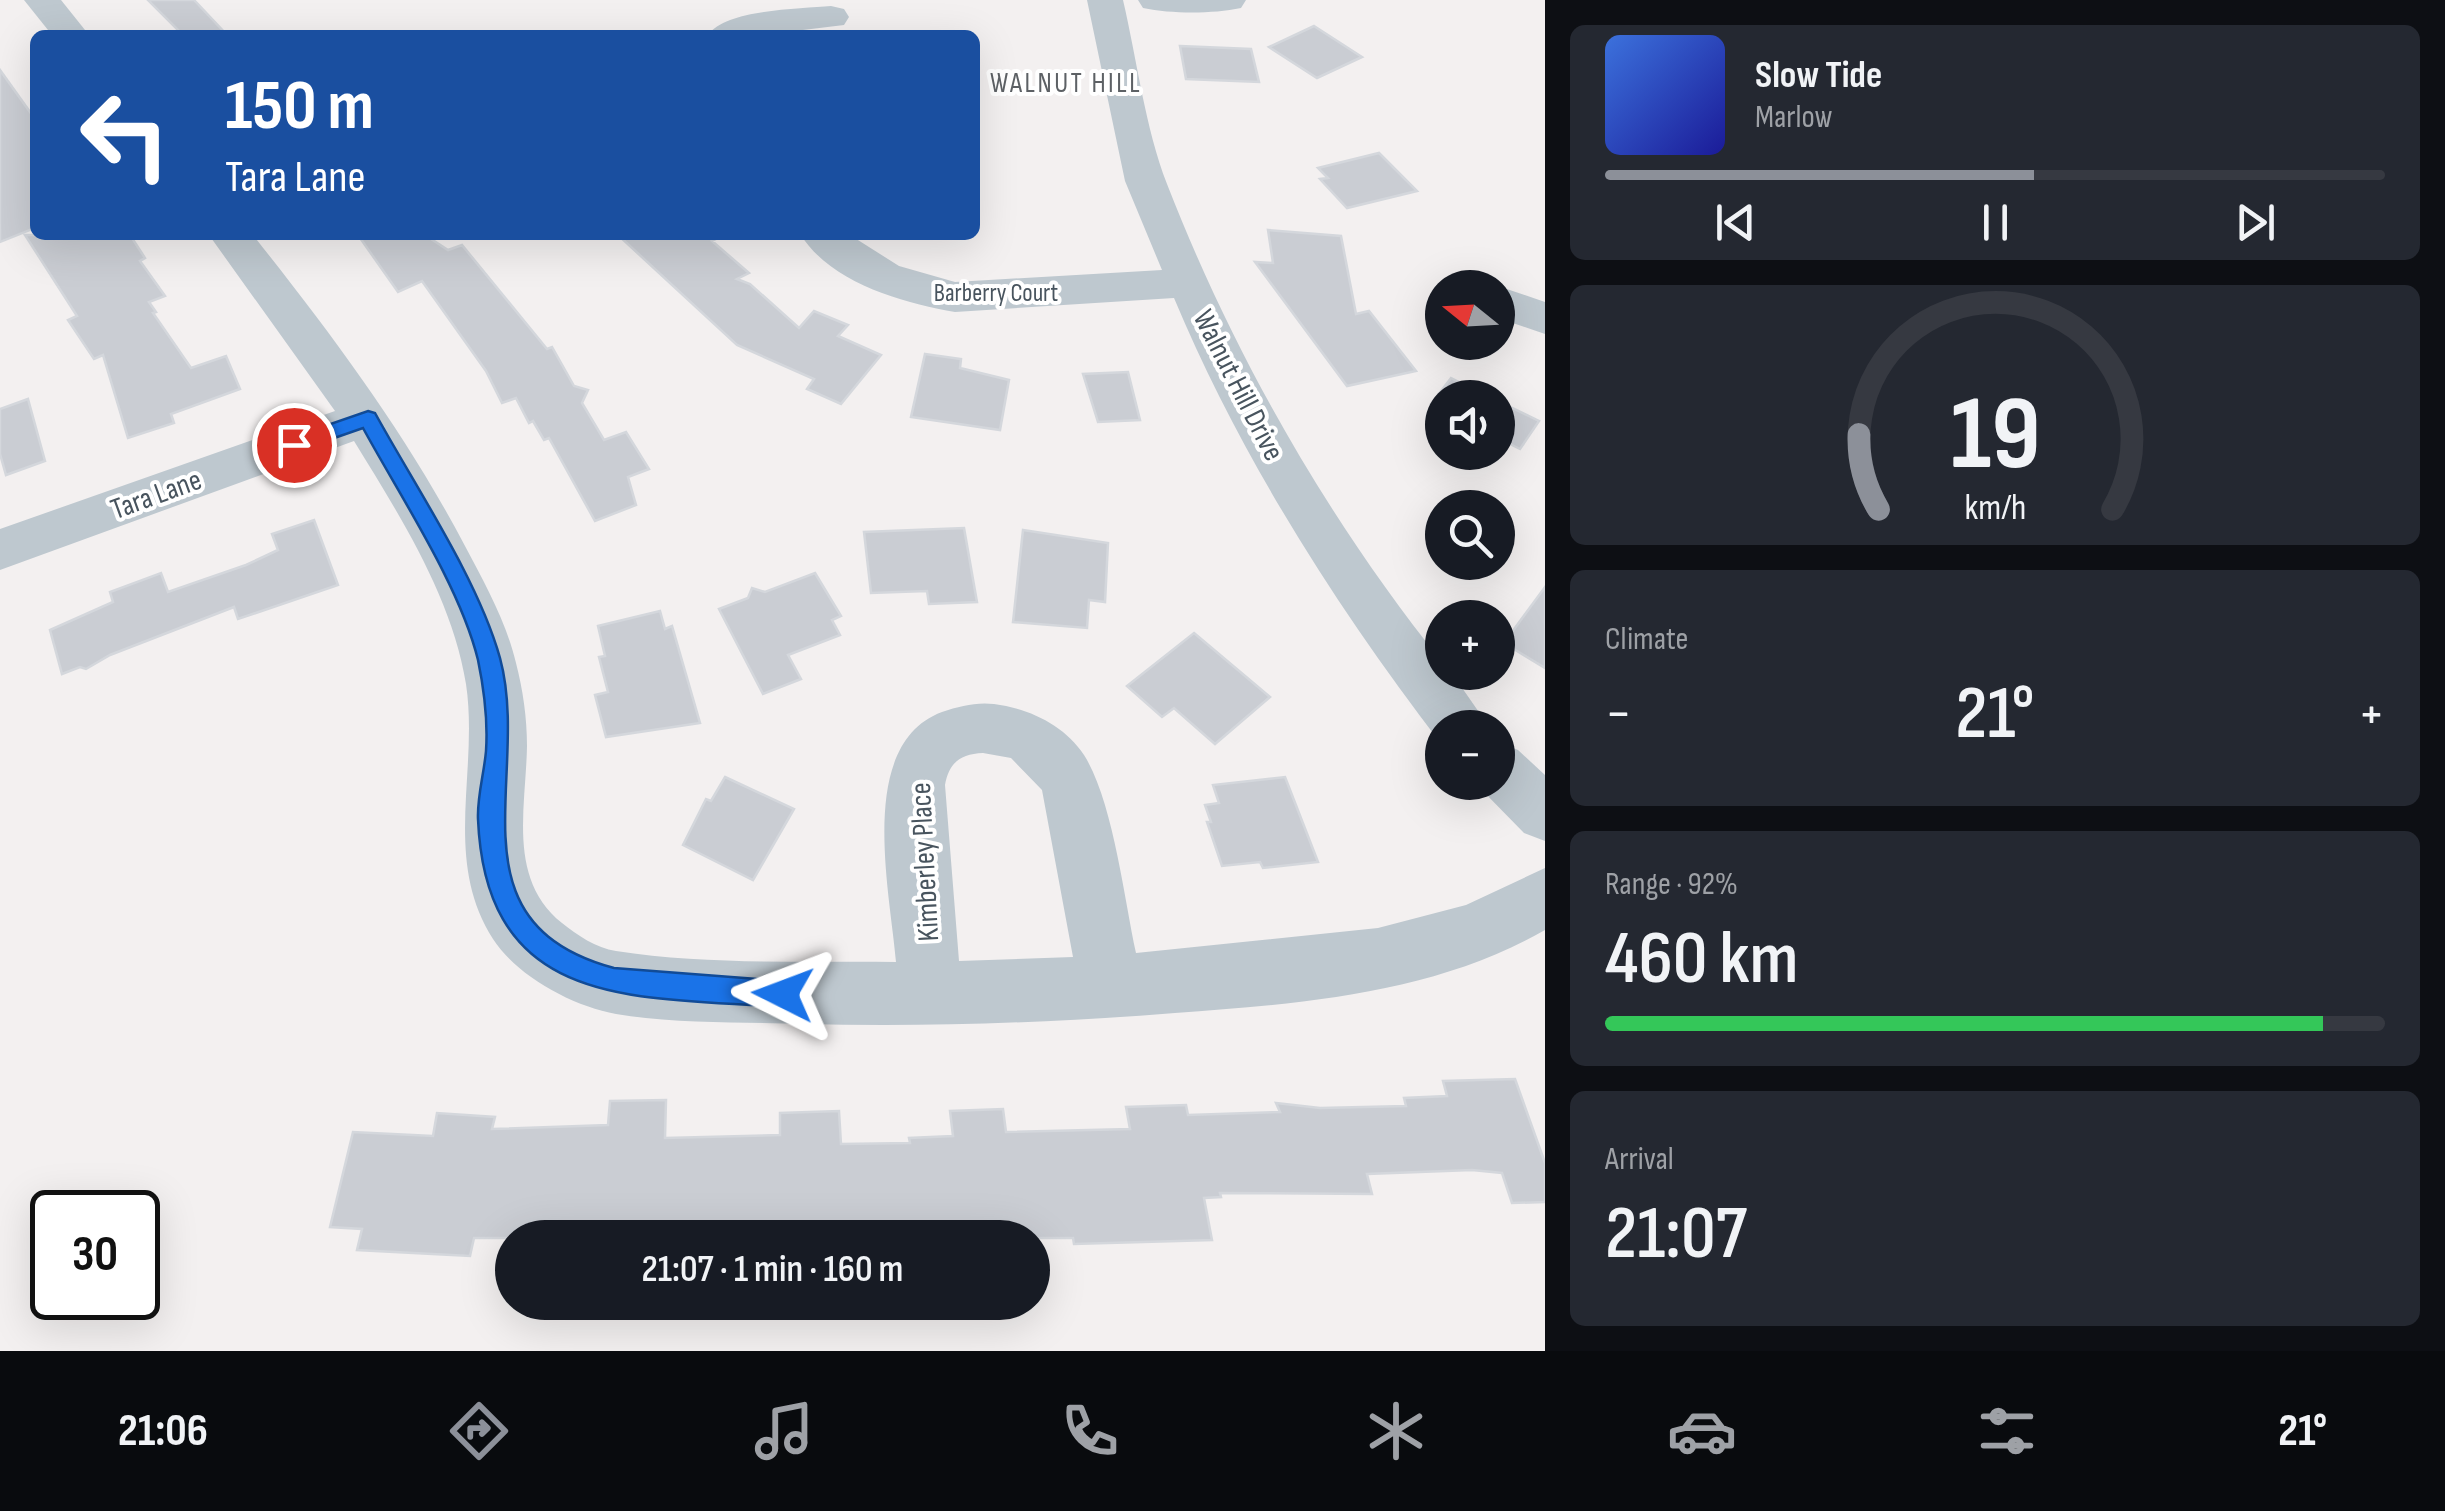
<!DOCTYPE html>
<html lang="en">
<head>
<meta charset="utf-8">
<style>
  :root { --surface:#171b24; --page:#242831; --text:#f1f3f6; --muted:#9ea1a6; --line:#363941; --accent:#8c9099 }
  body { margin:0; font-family:"Sofia Sans Condensed",sans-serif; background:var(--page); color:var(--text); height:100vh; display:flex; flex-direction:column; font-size:38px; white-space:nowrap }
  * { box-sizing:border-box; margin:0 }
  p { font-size:32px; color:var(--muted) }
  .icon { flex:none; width:55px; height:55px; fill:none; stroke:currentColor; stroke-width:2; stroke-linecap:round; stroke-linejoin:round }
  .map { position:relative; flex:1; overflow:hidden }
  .side { display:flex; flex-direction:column; gap:25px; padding:25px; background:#0d0f14; width:900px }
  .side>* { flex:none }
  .hud { position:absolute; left:30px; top:30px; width:950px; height:210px; border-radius:15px; box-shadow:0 10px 40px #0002; background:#1a4fa0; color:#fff; overflow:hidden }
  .needle { width:65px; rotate:288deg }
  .controls { position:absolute; left:1425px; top:270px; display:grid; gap:20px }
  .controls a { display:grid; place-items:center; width:90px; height:90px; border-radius:50%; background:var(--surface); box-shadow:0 10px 40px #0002; font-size:50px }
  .speed { position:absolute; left:30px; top:1190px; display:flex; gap:20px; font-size:50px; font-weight:700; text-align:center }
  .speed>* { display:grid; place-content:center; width:130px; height:130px; border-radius:50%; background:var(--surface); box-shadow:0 10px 40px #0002; line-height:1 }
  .speed .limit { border:5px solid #111; border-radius:15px; background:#fff; color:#111 }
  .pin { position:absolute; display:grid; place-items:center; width:85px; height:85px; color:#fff; margin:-42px; border:5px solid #fff; border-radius:50%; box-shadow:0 2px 10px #0007 }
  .me { position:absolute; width:110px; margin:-55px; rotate:273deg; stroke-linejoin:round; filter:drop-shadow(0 0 8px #0008) }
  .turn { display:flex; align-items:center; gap:35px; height:210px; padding:0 30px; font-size:45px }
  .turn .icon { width:130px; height:130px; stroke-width:2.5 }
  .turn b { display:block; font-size:70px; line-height:85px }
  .big { font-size:75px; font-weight:600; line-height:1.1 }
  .side .widget { flex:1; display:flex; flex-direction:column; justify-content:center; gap:15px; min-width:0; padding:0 35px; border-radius:15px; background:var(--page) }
  .side .dial { align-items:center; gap:0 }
  .dial svg { height:260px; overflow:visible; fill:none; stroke:var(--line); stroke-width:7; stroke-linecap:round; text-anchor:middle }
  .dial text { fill:var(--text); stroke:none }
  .song { display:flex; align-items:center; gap:30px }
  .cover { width:120px; height:120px; border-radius:15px; background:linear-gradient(135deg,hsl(220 70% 55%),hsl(240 70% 35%)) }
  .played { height:10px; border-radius:5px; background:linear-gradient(90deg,var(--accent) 55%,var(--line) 55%) }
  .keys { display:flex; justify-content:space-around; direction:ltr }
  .heat { display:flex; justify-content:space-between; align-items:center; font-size:55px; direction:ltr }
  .charge { height:15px; border-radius:8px; background:linear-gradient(90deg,#34c759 92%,var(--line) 0) }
  .trip { position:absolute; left:495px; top:1220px; width:555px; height:100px; border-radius:50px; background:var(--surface); box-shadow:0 10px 40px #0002; font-weight:600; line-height:100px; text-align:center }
  .dock { display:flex; height:160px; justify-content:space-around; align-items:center; background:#090b0e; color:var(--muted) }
  .dock .icon { width:70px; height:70px }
  .dock .current { color:var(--accent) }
  .dock b { font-size:45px; color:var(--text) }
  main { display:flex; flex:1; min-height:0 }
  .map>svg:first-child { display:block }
  .building { fill:#cacdd3; stroke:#d4d7dc; stroke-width:2.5 }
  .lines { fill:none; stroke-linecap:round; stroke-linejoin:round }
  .minor { fill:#bec8cf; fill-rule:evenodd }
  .route { fill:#1a73e8; stroke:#114b97; stroke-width:2.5 }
  .labels { text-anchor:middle; stroke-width:8; stroke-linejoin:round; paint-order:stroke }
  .far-street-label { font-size:25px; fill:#48545e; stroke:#fff }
  .far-neighbourhood-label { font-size:28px; letter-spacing:2.5px; fill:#5d6165; stroke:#fff }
  .street-label { font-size:30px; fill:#48545e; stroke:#fff }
</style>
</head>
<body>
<main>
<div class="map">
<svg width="1545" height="1351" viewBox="0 0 1545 1351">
  <rect width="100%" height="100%" fill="#f3f0f0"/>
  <!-- building -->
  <g class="building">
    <polygon points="148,0 194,0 227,35 183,35"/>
    <polygon points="1314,26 1362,57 1317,78 1269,47"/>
    <polygon points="1180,46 1251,49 1259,82 1186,79"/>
    <polygon points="0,70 35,119 35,228 0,242"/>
    <polygon points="1379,153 1417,191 1347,208 1320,179 1328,178 1318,168"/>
    <polygon points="1268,230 1341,236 1356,314 1369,311 1416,371 1347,386 1255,262 1273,263"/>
    <polygon points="25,235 130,235 145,258 140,261 165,296 149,302 156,312 153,313 191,368 226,356 240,389 171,414 174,423 128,438 103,355 94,359 68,320 77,316"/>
    <polygon points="358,235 425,235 448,250 462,245 547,349 552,347 574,386 588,390 582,403 604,440 626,432 649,469 628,477 636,505 595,521 549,438 544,440 533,421 529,423 516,398 502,403 486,371 422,281 398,292"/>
    <polygon points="618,235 724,235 712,241 749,273 737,279 750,284 799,328 814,311 848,325 838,336 881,355 841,404 807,389 814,379 737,345"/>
    <polygon points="925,354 961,359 960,368 1009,380 1000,430 911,417"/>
    <polygon points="1128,372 1140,420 1098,422 1083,374"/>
    <polygon points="1451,378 1475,390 1490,398 1442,398 1442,410 1431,404"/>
    <polygon points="28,399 45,461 6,475 0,454 0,409"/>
    <polygon points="1498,401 1539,421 1520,449 1498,438"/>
    <polygon points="314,520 338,585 238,619 234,607 110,655 86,669 80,667 62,674 50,630 113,602 110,592 161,573 168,592 246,565 278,550 272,534"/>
    <polygon points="964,528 977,602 929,604 927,591 871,593 864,532"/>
    <polygon points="1023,530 1108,543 1105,602 1089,600 1087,628 1013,622"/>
    <polygon points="815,573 841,616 832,620 840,635 788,655 801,679 763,694 719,609 748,598 752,588 765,592"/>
    <polygon points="1545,587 1545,668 1504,643"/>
    <polygon points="660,611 665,629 672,626 700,723 606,737 595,695 608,692 599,657 605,656 598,626"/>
    <polygon points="1194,633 1270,697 1215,744 1174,708 1162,717 1127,686"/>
    <polygon points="725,777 794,809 753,880 683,845 706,799 711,801"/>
    <polygon points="1285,777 1318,862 1263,868 1260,862 1222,866 1207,822 1211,822 1205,805 1219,803 1213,785"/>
    <polygon points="1515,1079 1545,1163 1545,1202 1512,1203 1502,1173 1472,1170 1367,1174 1372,1194 1220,1193 1221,1197 1204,1198 1212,1240 1074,1244 1073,1238 474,1238 470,1256 357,1250 362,1229 330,1227 353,1132 433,1136 437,1113 495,1117 492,1129 608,1125 610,1101 666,1100 665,1138 780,1135 780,1113 839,1111 841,1144 910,1143 909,1138 953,1136 950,1111 1003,1109 1006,1132 1130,1129 1126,1107 1186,1105 1188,1115 1280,1112 1276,1103 1320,1108 1406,1106 1404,1098 1447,1096 1443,1081"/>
  </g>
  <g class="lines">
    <!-- minor -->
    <g class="minor">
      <polygon points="24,0 61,0 89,35 52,35"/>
      <path d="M1087 0H1123C1137 60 1145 127 1167 184 1233 354 1328 520 1442 662V672H1451L1490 728H1442V745C1337 608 1241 458 1174 298L955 312C903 303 831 283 801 235H850L899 266 955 282 1162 270 1125 181Z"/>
      <path d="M1138 0H1246L1241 8C1212 14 1172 14 1143 8Z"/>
      <path d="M831 6 844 9 849 17 844 25 762 35H708C726 9 800 9 831 6Z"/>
      <path d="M209 235H253C333 336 405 432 465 546 485 584 506 621 516 663 523 690 527 718 527 746 526 808 507 879 562 923 577 935 596 948 616 951 706 965 805 961 896 962 890 890 856 744 942 712 960 706 976 702 994 704 1030 709 1064 725 1084 755 1113 801 1124 898 1136 953L1378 928 1466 905 1545 868V930C1434 994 1300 1004 1175 1013 1050 1023 927 1027 803 1024 742 1022 676 1024 616 1014 572 1006 517 976 493 939 442 859 479 771 466 684 452 597 400 516 354 441L0 570V529L335 411ZM983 753 1011 758 1042 790 1073 957 959 961 945 785C949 762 961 754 983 753Z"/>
      <polygon points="1498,286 1545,302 1545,334 1498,318 1498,288 1493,288"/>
      <polygon points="1498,742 1518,750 1545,775 1545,841 1524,833 1478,786 1476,782 1498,782"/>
    </g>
  </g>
  <!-- route -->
  <path class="route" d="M368 411 375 413C415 486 478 579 500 658 532 776 445 922 614 968L783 981 793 985 797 994 793 1004 783 1007C638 996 486 1012 478 819 477 797 484 774 486 751 488 721 484 689 478 660 460 586 400 496 363 428L294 452 284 445 287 439Z"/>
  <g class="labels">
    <!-- far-street labels -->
    <g class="far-street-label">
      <text x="996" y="301">Barberry Court</text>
    </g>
    <!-- far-neighbourhood labels -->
    <g class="far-neighbourhood-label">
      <text x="1066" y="92">WALNUT HILL</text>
    </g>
    <!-- street labels -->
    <g class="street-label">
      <text transform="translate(1239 385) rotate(63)" y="10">Walnut Hill Drive</text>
      <text transform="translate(156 494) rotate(-20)" y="10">Tara Lane</text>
      <text transform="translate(924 862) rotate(-93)" y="10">Kimberley Place</text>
    </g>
  </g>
</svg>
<div class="controls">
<a><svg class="needle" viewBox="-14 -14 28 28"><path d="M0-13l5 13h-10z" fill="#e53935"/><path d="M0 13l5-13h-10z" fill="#9ea1a6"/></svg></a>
<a><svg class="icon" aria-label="sound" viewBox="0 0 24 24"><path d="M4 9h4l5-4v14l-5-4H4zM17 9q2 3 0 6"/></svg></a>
<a><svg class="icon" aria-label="search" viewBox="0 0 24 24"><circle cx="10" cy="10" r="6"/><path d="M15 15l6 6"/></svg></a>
<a>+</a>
<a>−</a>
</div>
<div class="speed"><div class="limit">30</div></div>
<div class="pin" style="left:294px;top:445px;background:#d93025"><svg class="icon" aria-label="arrive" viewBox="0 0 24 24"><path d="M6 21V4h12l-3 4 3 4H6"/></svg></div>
<svg class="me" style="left:783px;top:994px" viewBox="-20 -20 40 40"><path d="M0-17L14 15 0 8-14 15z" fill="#1a73e8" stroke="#fff" stroke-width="4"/></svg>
<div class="trip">21:07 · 1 min · 160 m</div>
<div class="hud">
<div class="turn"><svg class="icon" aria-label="left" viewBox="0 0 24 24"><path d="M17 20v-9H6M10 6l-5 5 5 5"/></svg><div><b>150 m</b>Tara Lane</div></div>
</div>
</div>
<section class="side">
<div class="widget">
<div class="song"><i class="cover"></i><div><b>Slow Tide</b><p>Marlow</p></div></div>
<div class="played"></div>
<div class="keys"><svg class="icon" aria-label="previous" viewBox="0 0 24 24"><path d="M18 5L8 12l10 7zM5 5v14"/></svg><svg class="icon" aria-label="pause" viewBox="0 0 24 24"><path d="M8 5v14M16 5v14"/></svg><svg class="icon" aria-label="next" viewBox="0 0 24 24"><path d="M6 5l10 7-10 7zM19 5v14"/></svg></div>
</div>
<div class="widget dial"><svg viewBox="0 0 100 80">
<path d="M14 69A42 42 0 1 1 86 69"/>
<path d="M14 69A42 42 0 0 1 8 46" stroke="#8c9099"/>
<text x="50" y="56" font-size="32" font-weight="700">19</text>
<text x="50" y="72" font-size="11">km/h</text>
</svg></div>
<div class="widget"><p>Climate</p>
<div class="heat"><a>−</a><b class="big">21°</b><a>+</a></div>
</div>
<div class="widget"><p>Range · 92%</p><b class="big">460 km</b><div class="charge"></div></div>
<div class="widget"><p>Arrival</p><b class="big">21:07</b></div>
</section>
</main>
<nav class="dock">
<b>21:06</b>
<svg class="icon current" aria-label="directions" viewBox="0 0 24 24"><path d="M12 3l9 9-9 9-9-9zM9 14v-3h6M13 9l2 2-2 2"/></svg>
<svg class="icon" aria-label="music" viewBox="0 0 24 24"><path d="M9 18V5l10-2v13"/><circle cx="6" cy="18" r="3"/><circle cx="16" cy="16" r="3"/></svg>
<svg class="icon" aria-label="phone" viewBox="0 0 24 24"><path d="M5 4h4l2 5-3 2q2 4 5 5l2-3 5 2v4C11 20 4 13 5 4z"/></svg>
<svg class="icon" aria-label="climate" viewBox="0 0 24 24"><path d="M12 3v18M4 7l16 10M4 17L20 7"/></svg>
<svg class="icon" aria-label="car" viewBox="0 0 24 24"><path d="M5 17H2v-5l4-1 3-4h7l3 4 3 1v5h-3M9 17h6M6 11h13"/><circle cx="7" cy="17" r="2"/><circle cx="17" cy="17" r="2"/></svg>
<svg class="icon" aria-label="filters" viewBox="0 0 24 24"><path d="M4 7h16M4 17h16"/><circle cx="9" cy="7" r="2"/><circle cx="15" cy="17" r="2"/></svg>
<b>21°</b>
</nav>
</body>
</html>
